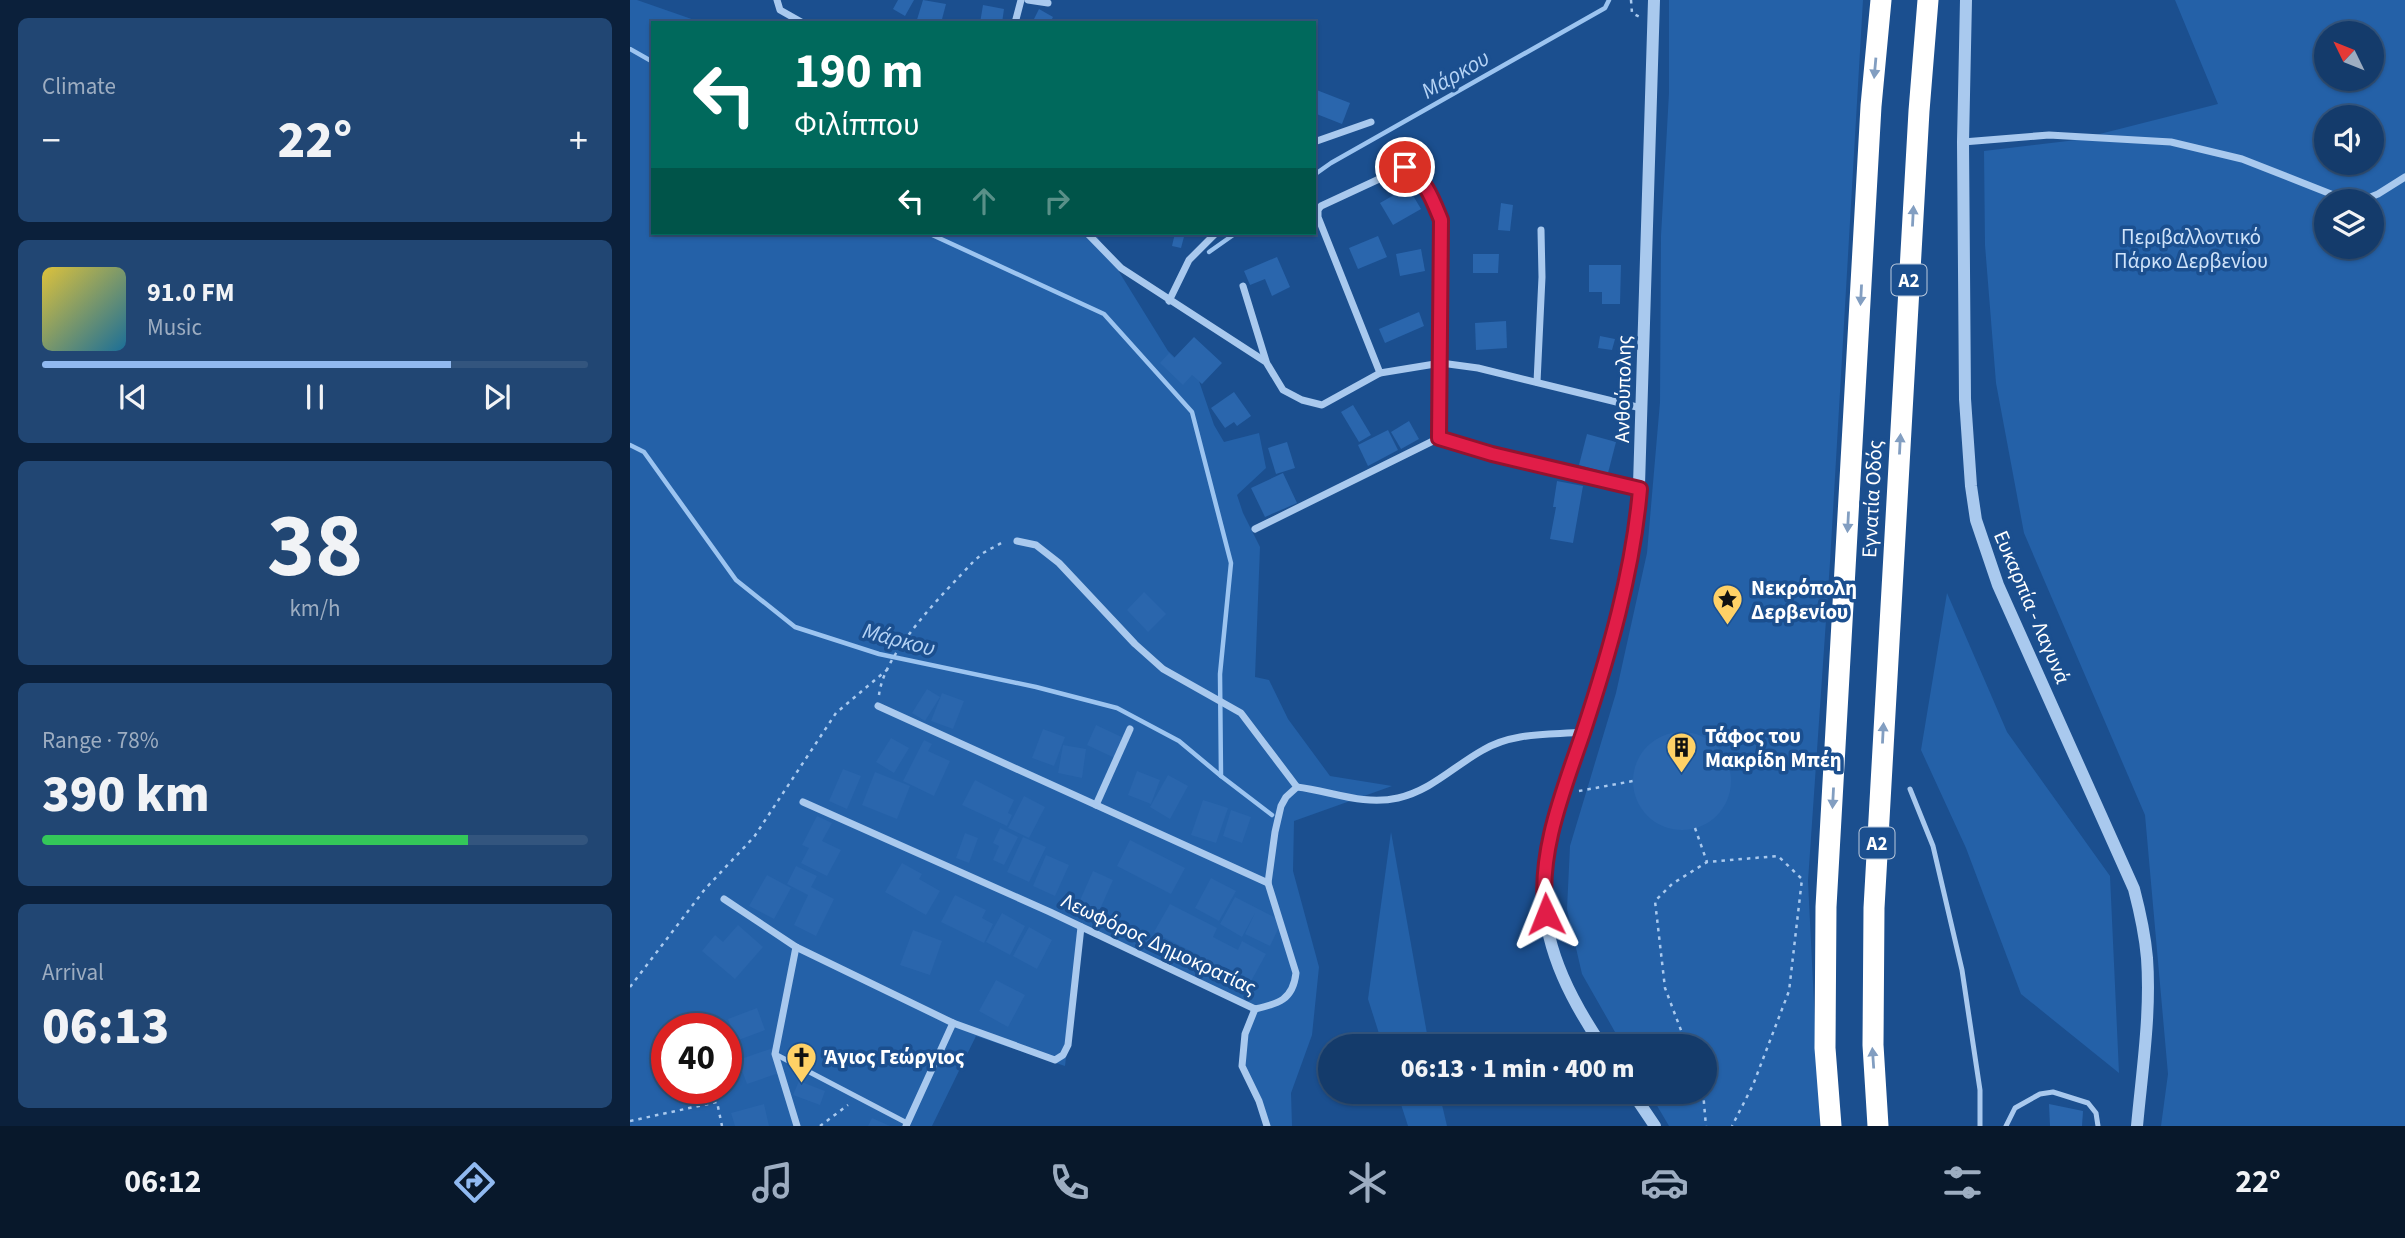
<!DOCTYPE html>
<html lang="en">
<head>
<meta charset="utf-8">
<style>
  :root { --surface:#143b6b; --page:#214673; --text:#f1f3f6; --muted:#9dadc1; --line:#33557e; --accent:#90b9f0 }
  body { margin:0; font-family:"Source Sans 3",sans-serif; background:var(--page); color:var(--text); height:100vh; display:flex; flex-direction:column; font-size:26px; white-space:nowrap }
  * { box-sizing:border-box; margin:0 }
  p { font-size:23px; color:var(--muted) }
  .icon { flex:none; width:38px; height:38px; fill:none; stroke:currentColor; stroke-width:2; stroke-linecap:round; stroke-linejoin:round }
  .map { position:relative; flex:1; overflow:hidden }
  .details { display:flex; flex-direction:column; gap:18px; padding:18px; background:#0b203b; width:630px }
  .details>* { flex:none }
  .hud { position:absolute; left:21px; top:21px; width:665px; height:214px; border-radius:0px; box-shadow:0 2px 5px #0004,0 0 0 2px var(--line); background:#00695c; color:#fff; overflow:hidden }
  .needle { width:46px; rotate:313deg }
  .tools { position:absolute; left:1684px; top:21px; display:grid; gap:14px }
  .tools a { display:grid; place-items:center; width:70px; height:70px; border-radius:50%; background:var(--surface); box-shadow:0 2px 5px #0004,0 0 0 2px var(--line); font-size:35px }
  .speed { position:absolute; left:21px; top:1013px; display:flex; gap:14px; font-size:35px; font-weight:700; text-align:center }
  .speed>* { display:grid; place-content:center; width:91px; height:91px; border-radius:50%; background:var(--surface); box-shadow:0 2px 5px #0004,0 0 0 2px var(--line); line-height:1 }
  .speed .limit { border:10px solid #d22; background:#fff; color:#111 }
  .pin { position:absolute; display:grid; place-items:center; width:60px; height:60px; color:#fff; margin:-30px; border:4px solid #fff; border-radius:50%; box-shadow:0 2px 7px #0007 }
  .me { position:absolute; width:77px; margin:-38px; rotate:358deg; stroke-linejoin:round; filter:drop-shadow(0 0 5px #0008) }
  .turn { display:flex; align-items:center; gap:24px; height:147px; padding:0 28px; font-size:32px }
  .turn .icon { width:91px; height:91px; stroke-width:2.5 }
  .turn b { display:block; font-size:49px; line-height:60px }
  .lanes { display:flex; align-items:center; height:66px; padding:0 28px; background:#0003; justify-content:center; gap:35px; direction:ltr }
  .lanes .off { opacity:.35 }
  .big { font-size:52px; font-weight:800; line-height:1.1 }
  .details .widget { flex:1; display:flex; flex-direction:column; justify-content:center; gap:10px; min-width:0; padding:0 24px; border-radius:10px; background:var(--page) }
  .details .dial { align-items:center; gap:0 }
  .dial b { font-size:91px; line-height:1 }
  .song { display:flex; align-items:center; gap:21px }
  .cover { width:84px; height:84px; border-radius:10px; background:linear-gradient(135deg,hsl(50 70% 55%),hsl(200 70% 35%)) }
  .played { height:7px; border-radius:4px; background:linear-gradient(90deg,var(--accent) 75%,var(--line) 75%) }
  .keys { display:flex; justify-content:space-around; direction:ltr }
  .heat { display:flex; justify-content:space-between; align-items:center; font-size:38px; direction:ltr }
  .charge { height:10px; border-radius:5px; background:linear-gradient(90deg,#34c759 78%,var(--line) 0) }
  .trip { position:absolute; left:688px; top:1034px; width:399px; height:70px; border-radius:35px; background:var(--surface); box-shadow:0 2px 5px #0004,0 0 0 2px var(--line); font-weight:800; line-height:70px; text-align:center }
  .menu { display:flex; height:112px; justify-content:space-around; align-items:center; background:#08182b; color:var(--muted) }
  .menu .icon { width:49px; height:49px }
  .menu .on { color:var(--accent) }
  .menu b { font-size:32px; color:var(--text) }
  main { display:flex; flex:1; min-height:0 }
  .map>svg:first-child { display:block }
  .green { fill:#2461a8; fill-rule:evenodd }
  .lines { fill:none; stroke-linecap:round; stroke-linejoin:round }
  .stream { stroke:#9cc4f0; stroke-width:4.5 }
  .building { fill:#2a66ad }
  .path { stroke:#a9c9ee; stroke-width:2.5; stroke-dasharray:3.5 5; stroke-linecap:butt }
  .service { stroke:#a9c9ee; stroke-width:5 }
  .minor { stroke:#a9c9ee; stroke-width:7 }
  .tertiary { stroke:#a9c9ee; stroke-width:12 }
  .motorway { stroke:#fff; stroke-width:21 }
  .oneway { fill:#829ec1 }
  .route-casing { stroke:#92132f; stroke-width:18 }
  .route { stroke:#e11d48; stroke-width:12 }
  .labels { text-anchor:middle; stroke-width:7; stroke-linejoin:round; paint-order:stroke }
  .shield { fill:#1b4f8f; stroke:#bbcadd; stroke-width:2 }
  .shield-label { font-size:19px; font-weight:bold; fill:#fff }
  .park-label { font-size:21px; fill:#cfe3fa; stroke:#1b4f8f }
  .street-label { font-size:21px; fill:#fff; stroke:#1b4f8f }
  .poi-label { font-size:21px; font-weight:bold; fill:#fff; stroke:#1b4f8f; text-anchor:start }
  .water-label { font-size:23px; font-style:italic; fill:#b5d3f5; stroke:#1b4f8f }
</style>
</head>
<body>
<main>
<section class="details">
<div class="widget"><p>Climate</p>
<div class="heat"><a>−</a><b class="big">22°</b><a>+</a></div>
</div>
<div class="widget">
<div class="song"><i class="cover"></i><div><b>91.0 FM</b><p>Music</p></div></div>
<div class="played"></div>
<div class="keys"><svg class="icon" aria-label="previous" viewBox="0 0 24 24"><path d="M18 5L8 12l10 7zM5 5v14"/></svg><svg class="icon" aria-label="pause" viewBox="0 0 24 24"><path d="M8 5v14M16 5v14"/></svg><svg class="icon" aria-label="next" viewBox="0 0 24 24"><path d="M6 5l10 7-10 7zM19 5v14"/></svg></div>
</div>
<div class="widget dial"><b>38</b><p>km/h</p></div>
<div class="widget"><p>Range · 78%</p><b class="big">390 km</b><div class="charge"></div></div>
<div class="widget"><p>Arrival</p><b class="big">06:13</b></div>
</section>
<div class="map">
<svg width="1775" height="1126" viewBox="0 0 1775 1126">
  <rect width="100%" height="100%" fill="#1b4f8f"/>
  <!-- green -->
  <g class="green">
    <path d="M0 0H7L73 23H23V233H465L538 351 569 381 584 425 594 442 629 433 636 468 607 495 613 513 630 547 625 677 639 680 658 719 700 776 762 786 664 821 663 871 689 967 682 1035 661 1093 662 1126H637L612 1066 615 1034 624 1009 451 928 435 1066 346 1036 302 1126H0ZM37 1029H96V1088H37Z"/>
    <polygon points="1039,0 1233,0 1200,562 1178,881 1190,1126 1039,1126 1019,1092 1074,1092 1074,1046 993,1046 952,974 937,909 940,846 986,693 1017,553 1030,402 1031,236 1039,93"/>
    <path d="M1545 0H1775V1126H1531L1538 1074 1515 815 1394 533 1366 383 1355 245 1354 151 1446 140 1588 104ZM1696 33H1741V79H1696ZM1696 117H1741V163H1696ZM1696 201H1741V247H1696Z"/>
    <polygon points="1317,593 1377,732 1480,876 1489,1073 1391,994 1336,848 1291,750"/>
    <polygon points="761,832 799,1045 799,1046 753,1046 738,999"/>
    <polygon points="767,1092 809,1092 817,1126 778,1126"/>
  </g>
  <g class="lines">
    <!-- stream -->
    <g class="stream">
      <polyline points="0,49 23,62"/>
      <polyline points="684,175 701,163 975,8 979,0"/>
      <polyline points="298,233 474,314 562,412 601,563 590,674 591,776 642,815"/>
      <polyline points="579,252 606,233"/>
      <polyline points="0,445 14,452 106,580 165,627 249,654 406,687 487,708 549,741 591,776"/>
    </g>
  </g>
  <!-- building -->
  <g class="building">
    <polygon points="268,0 284,0 275,16 263,9"/>
    <polygon points="293,0 316,4 311,23 286,23"/>
    <polygon points="353,5 374,9 372,23 350,23"/>
    <polygon points="409,9 423,17 420,23 402,23"/>
    <polygon points="684,89 720,103 712,124 684,113"/>
    <polygon points="778,187 791,209 763,225 750,203"/>
    <polygon points="871,203 883,205 880,231 868,230"/>
    <polygon points="545,233 555,233 551,248 542,246"/>
    <polygon points="748,236 757,257 728,269 719,248"/>
    <polygon points="791,249 795,271 770,276 766,254"/>
    <polygon points="843,254 869,254 868,273 843,273"/>
    <polygon points="647,257 660,287 642,296 635,279 620,285 614,271"/>
    <polygon points="959,265 991,265 990,304 972,304 972,292 959,292"/>
    <polygon points="789,312 794,326 755,343 749,329"/>
    <polygon points="876,321 877,348 846,350 845,323"/>
    <polygon points="970,336 985,339 982,350 968,348"/>
    <polygon points="564,337 592,363 572,384 562,375 553,385 530,363 539,353 544,358"/>
    <polygon points="604,392 621,416 607,426 604,422 595,428 581,408"/>
    <polygon points="723,405 741,435 729,442 711,412"/>
    <polygon points="779,421 789,439 771,449 761,432"/>
    <polygon points="758,430 768,450 738,466 728,445"/>
    <polygon points="957,434 986,442 978,473 949,465"/>
    <polygon points="657,442 665,468 646,474 638,448"/>
    <polygon points="653,473 667,503 635,517 621,488"/>
    <polygon points="927,481 953,486 943,543 920,539 926,507 923,507"/>
    <polygon points="514,592 536,614 518,632 497,610"/>
    <polygon points="297,689 310,697 295,721 282,713"/>
    <polygon points="312,693 334,701 323,729 301,721"/>
    <polygon points="466,725 498,740 489,760 457,745"/>
    <polygon points="413,729 435,737 424,766 402,758"/>
    <circle cx="1052" cy="781" r="49"/>
    <polygon points="261,738 279,748 264,773 246,762"/>
    <polygon points="294,740 302,744 298,751 320,761 304,796 273,781"/>
    <polygon points="433,745 456,749 452,778 428,773"/>
    <polygon points="213,769 231,776 217,809 199,801"/>
    <polygon points="507,771 530,780 521,804 498,795"/>
    <polygon points="245,772 280,786 267,819 232,805"/>
    <polygon points="538,775 558,786 540,819 520,807"/>
    <polygon points="345,780 384,800 378,813 382,815 377,826 332,805"/>
    <polygon points="394,796 415,807 399,838 378,828"/>
    <polygon points="573,800 598,808 586,843 561,835"/>
    <polygon points="601,810 621,817 612,843 593,836"/>
    <polygon points="187,816 202,823 192,841 211,850 197,876 171,863 179,848 172,845"/>
    <polygon points="370,828 388,837 374,865 363,860 369,846 363,843"/>
    <polygon points="335,833 348,838 339,863 326,858"/>
    <polygon points="393,837 416,847 399,882 377,872"/>
    <polygon points="500,840 555,868 541,894 487,866"/>
    <polygon points="416,855 439,865 425,896 403,886"/>
    <polygon points="272,863 292,874 289,879 310,891 296,915 255,892"/>
    <polygon points="166,866 187,876 181,887 204,899 186,936 164,925 178,895 157,884"/>
    <polygon points="463,871 483,880 467,916 447,907"/>
    <polygon points="137,875 161,888 144,919 119,906"/>
    <polygon points="581,878 606,891 589,921 565,908"/>
    <polygon points="325,895 356,910 352,918 363,924 354,943 311,922"/>
    <polygon points="605,897 652,921 640,946 615,934 625,913 612,937 590,924"/>
    <polygon points="540,904 587,928 583,937 608,950 612,941 636,954 620,983 596,970 591,978 568,966 572,957 524,932"/>
    <polygon points="372,913 395,926 380,955 356,942"/>
    <polygon points="108,925 133,947 105,979 72,951 85,935 93,942"/>
    <polygon points="399,927 422,940 407,969 383,956"/>
    <polygon points="283,930 312,941 300,975 270,965"/>
    <polygon points="366,980 395,995 378,1027 349,1011"/>
    <polygon points="127,1008 135,1030 106,1041 98,1019"/>
    <polygon points="143,1048 152,1072 117,1084 108,1060"/>
    <polygon points="169,1081 195,1091 190,1105 163,1095"/>
    <polygon points="134,1104 139,1126 105,1126 101,1113"/>
    <polygon points="1419,1104 1453,1111 1452,1126 1420,1126"/>
    <polygon points="242,1118 260,1126 238,1126"/>
  </g>
  <g class="lines">
    <!-- path -->
    <g class="path">
      <polyline points="1001,0 1002,13 1010,17"/>
      <path d="M249 695C254 652 314 593 343 562L353 553 375 541"/>
      <polyline points="949,791 1003,781"/>
      <polyline points="1065,828 1077,862"/>
      <polyline points="0,987 75,889 124,837 206,713 258,669"/>
      <polyline points="1057,1046 1035,988 1025,901 1042,884 1077,862 1148,856 1172,879 1159,991 1123,1085 1102,1126"/>
      <polyline points="1073,1092 1076,1126"/>
      <polyline points="0,1121 87,1102 92,1126"/>
      <polyline points="190,1126 218,1105"/>
    </g>
    <!-- service -->
    <g class="service">
      <polyline points="1280,789 1303,846 1332,970 1350,1090 1350,1126"/>
      <polyline points="145,1054 277,1123"/>
      <polyline points="1376,1126 1385,1108 1410,1094 1423,1092 1458,1103 1466,1113 1468,1126"/>
    </g>
    <!-- minor -->
    <g class="minor">
      <polyline points="147,0 150,10 173,23"/>
      <polyline points="398,0 418,3"/>
      <polyline points="385,23 391,0"/>
      <polyline points="684,142 741,122"/>
      <polyline points="1333,142 1419,135 1541,142 1612,159 1706,196 1733,200 1748,194 1775,177"/>
      <polyline points="457,233 491,268 636,362 653,390 672,400 692,405 750,373 811,363 848,368 1011,408"/>
      <polyline points="613,286 636,361"/>
      <polyline points="539,301 559,260 586,233"/>
      <path d="M750 373 688 217V210L691 206 775 167C796 180 802 198 811 220L809 438"/>
      <polyline points="907,382 912,277 911,230"/>
      <polyline points="809,438 862,454 1010,488"/>
      <polyline points="625,529 809,438"/>
      <polyline points="387,541 406,545 429,563 505,644 533,669 611,713 667,787"/>
      <polyline points="248,706 638,883"/>
      <path d="M173 802 420 912 625 1009C648 1004 663 1000 666 973L638 883 645 832 651 806 656 797 667 787C701 791 733 806 768 798 802 790 824 766 853 750 883 732 919 735 953 732"/>
      <polyline points="466,805 500,729"/>
      <polyline points="94,899 166,947 323,1023 425,1060 433,1055 438,1045 451,927"/>
      <polyline points="166,947 145,1054 167,1126"/>
      <polyline points="625,1009 615,1034 612,1066 629,1101 637,1126"/>
      <polyline points="276,1126 323,1023"/>
    </g>
    <!-- tertiary -->
    <g class="tertiary">
      <path d="M1336 0 1333 142 1335 399 1341 486 1346 520 1368 585 1504 889C1510 912 1515 935 1517 958 1521 1014 1512 1071 1507 1126"/>
      <path d="M972 1046C943 1003 916 953 914 899 913 839 937 784 954 729 975 658 996 589 1008 517L1024 0"/>
      <polyline points="1002,1092 1025,1126"/>
    </g>
    <!-- motorway -->
    <g class="motorway">
      <polyline points="1201,1126 1195,1048 1196,907 1241,106 1251,0"/>
      <polyline points="1248,1126 1243,1045 1244,908 1289,111 1298,0"/>
    </g>
  </g>
  <!-- one-way arrows -->
  <defs><path id="oneway-solid" d="M-6-.8H1V-3.2L6.5 0L1 3.2V.8H-6Z" transform="scale(1.75)"/></defs>
  <g class="oneway">
    <use href="#oneway-solid" transform="translate(1245 68) rotate(95)"/>
    <use href="#oneway-solid" transform="translate(1283 216) rotate(-87)"/>
    <use href="#oneway-solid" transform="translate(1231 295) rotate(93)"/>
    <use href="#oneway-solid" transform="translate(1270 444) rotate(-87)"/>
    <use href="#oneway-solid" transform="translate(1218 522) rotate(93)"/>
    <use href="#oneway-solid" transform="translate(1253 733) rotate(-87)"/>
    <use href="#oneway-solid" transform="translate(1203 798) rotate(93)"/>
    <use href="#oneway-solid" transform="translate(1243 1058) rotate(-94)"/>
  </g>
  <g class="lines">
    <defs>
      <path id="route" d="M775 167C796 180 802 198 811 220L809 438 862 454 1010 489C1003 572 979 654 953 733 934 789 907 854 916 914"/>
    </defs>
    <!-- route casing -->
    <use href="#route" class="route-casing"/>
    <!-- route -->
    <use href="#route" class="route"/>
  </g>
  <!-- icons -->
  <defs>
    <symbol id="sight-pin" viewBox="-11 -11 22 30"><path d="M0 17L-7.5 6A9.5 9.5 0 1 1 7.5 6Z" fill="#ffd166" stroke="#1b4f8f"/><path d="M0-6L1.8-2.2L6-1.7L2.9 1.2L3.7 5.4L0 3.3L-3.7 5.4L-2.9 1.2L-6-1.7L-1.8-2.2Z" fill="#111"/></symbol>
    <symbol id="building-pin" viewBox="-11 -11 22 30"><path d="M0 17L-7.5 6A9.5 9.5 0 1 1 7.5 6Z" fill="#ffd166" stroke="#1b4f8f"/><path d="M-4-6H4V6H1V3H-1V6H-4ZM-2.5-4.3h1.7v1.8h-1.7ZM.8-4.3h1.7v1.8H.8ZM-2.5-1h1.7V.8h-1.7ZM.8-1h1.7V.8H.8Z" fill="#111"/></symbol>
    <symbol id="church-pin" viewBox="-11 -11 22 30"><path d="M0 17L-7.5 6A9.5 9.5 0 1 1 7.5 6Z" fill="#ffd166" stroke="#1b4f8f"/><path d="M-1.2-6h2.4v3.5h3.3v2.4h-3.3V6h-2.4V-.1h-3.3v-2.4h3.3Z" fill="#111"/></symbol>
  </defs>
  <g fill-rule="evenodd">
    <use href="#sight-pin" x="1080" y="582" width="35" height="47"/>
    <use href="#building-pin" x="1034" y="730" width="35" height="47"/>
    <use href="#church-pin" x="154" y="1040" width="35" height="47"/>
  </g>
  <g class="labels">
    <!-- shield labels -->
    <g class="shield">
      <rect x="1261.5" y="264.5" width="35" height="31" rx="5"/>
      <rect x="1229.5" y="827.5" width="35" height="31" rx="5"/>
    </g>
    <g class="shield-label">
      <text x="1279" y="287">Α2</text>
      <text x="1247" y="850">Α2</text>
    </g>
    <!-- park labels -->
    <g class="park-label">
      <text x="1561" y="244">Περιβαλλοντικό<tspan x="1561" dy="24">Πάρκο Δερβενίου</tspan></text>
    </g>
    <!-- street labels -->
    <g class="street-label">
      <text transform="translate(993 389) rotate(-89)" y="7">Ανθούπολης</text>
      <text transform="translate(1242 499) rotate(-87)" y="7">Εγνατία Οδός</text>
      <text transform="translate(1402 607) rotate(67)" y="7">Ευκαρπία - Λαγυνά</text>
      <text transform="translate(529 944) rotate(25)" y="7">Λεωφόρος Δημοκρατίας</text>
    </g>
    <!-- poi labels -->
    <g class="poi-label">
      <text x="1121" y="595">Νεκρόπολη<tspan x="1121" dy="24">Δερβενίου</tspan></text>
      <text x="1075" y="743">Τάφος του<tspan x="1075" dy="24">Μακρίδη Μπέη</tspan></text>
      <text x="194" y="1064">Άγιος Γεώργιος</text>
    </g>
    <!-- water labels -->
    <g class="water-label">
      <text transform="translate(825 74) rotate(-30)" y="8">Μάρκου</text>
      <text transform="translate(269 639) rotate(15)" y="8">Μάρκου</text>
    </g>
  </g>
</svg>
<div class="tools">
<a><svg class="needle" viewBox="-14 -14 28 28"><path d="M0-13l5 13h-10z" fill="#e53935"/><path d="M0 13l5-13h-10z" fill="#9dadc1"/></svg></a>
<a><svg class="icon" aria-label="sound" viewBox="0 0 24 24"><path d="M4 9h4l5-4v14l-5-4H4zM17 9q2 3 0 6"/></svg></a>
<a><svg class="icon" aria-label="layers" viewBox="0 0 24 24"><path d="M12 4l9 5-9 5-9-5zM3 14l9 5 9-5"/></svg></a>
</div>
<div class="speed"><div class="limit">40</div></div>
<div class="pin" style="left:775px;top:167px;background:#d93025"><svg class="icon" aria-label="arrive" viewBox="0 0 24 24"><path d="M6 21V4h12l-3 4 3 4H6"/></svg></div>
<svg class="me" style="left:916px;top:914px" viewBox="-20 -20 40 40"><path d="M0-17L14 15 0 8-14 15z" fill="#e11d48" stroke="#fff" stroke-width="4"/></svg>
<div class="trip">06:13 · 1 min · 400 m</div>
<div class="hud">
<div class="turn"><svg class="icon" aria-label="left" viewBox="0 0 24 24"><path d="M17 20v-9H6M10 6l-5 5 5 5"/></svg><div><b>190 m</b>Φιλίππου</div></div>
<div class="lanes"><svg class="icon" aria-label="left" viewBox="0 0 24 24"><path d="M17 20v-9H6M10 6l-5 5 5 5"/></svg><svg class="icon off" aria-label="ahead" viewBox="0 0 24 24"><path d="M12 20V5M6 11l6-6 6 6"/></svg><svg class="icon off" aria-label="right" viewBox="0 0 24 24"><path d="M7 20v-9h11M14 6l5 5-5 5"/></svg></div>
</div>
</div>
</main>
<nav class="menu">
<b>06:12</b>
<svg class="icon on" aria-label="directions" viewBox="0 0 24 24"><path d="M12 3l9 9-9 9-9-9zM9 14v-3h6M13 9l2 2-2 2"/></svg>
<svg class="icon" aria-label="music" viewBox="0 0 24 24"><path d="M9 18V5l10-2v13"/><circle cx="6" cy="18" r="3"/><circle cx="16" cy="16" r="3"/></svg>
<svg class="icon" aria-label="phone" viewBox="0 0 24 24"><path d="M5 4h4l2 5-3 2q2 4 5 5l2-3 5 2v4C11 20 4 13 5 4z"/></svg>
<svg class="icon" aria-label="climate" viewBox="0 0 24 24"><path d="M12 3v18M4 7l16 10M4 17L20 7"/></svg>
<svg class="icon" aria-label="car" viewBox="0 0 24 24"><path d="M5 17H2v-5l4-1 3-4h7l3 4 3 1v5h-3M9 17h6M6 11h13"/><circle cx="7" cy="17" r="2"/><circle cx="17" cy="17" r="2"/></svg>
<svg class="icon" aria-label="filters" viewBox="0 0 24 24"><path d="M4 7h16M4 17h16"/><circle cx="9" cy="7" r="2"/><circle cx="15" cy="17" r="2"/></svg>
<b>22°</b>
</nav>
</body>
</html>
